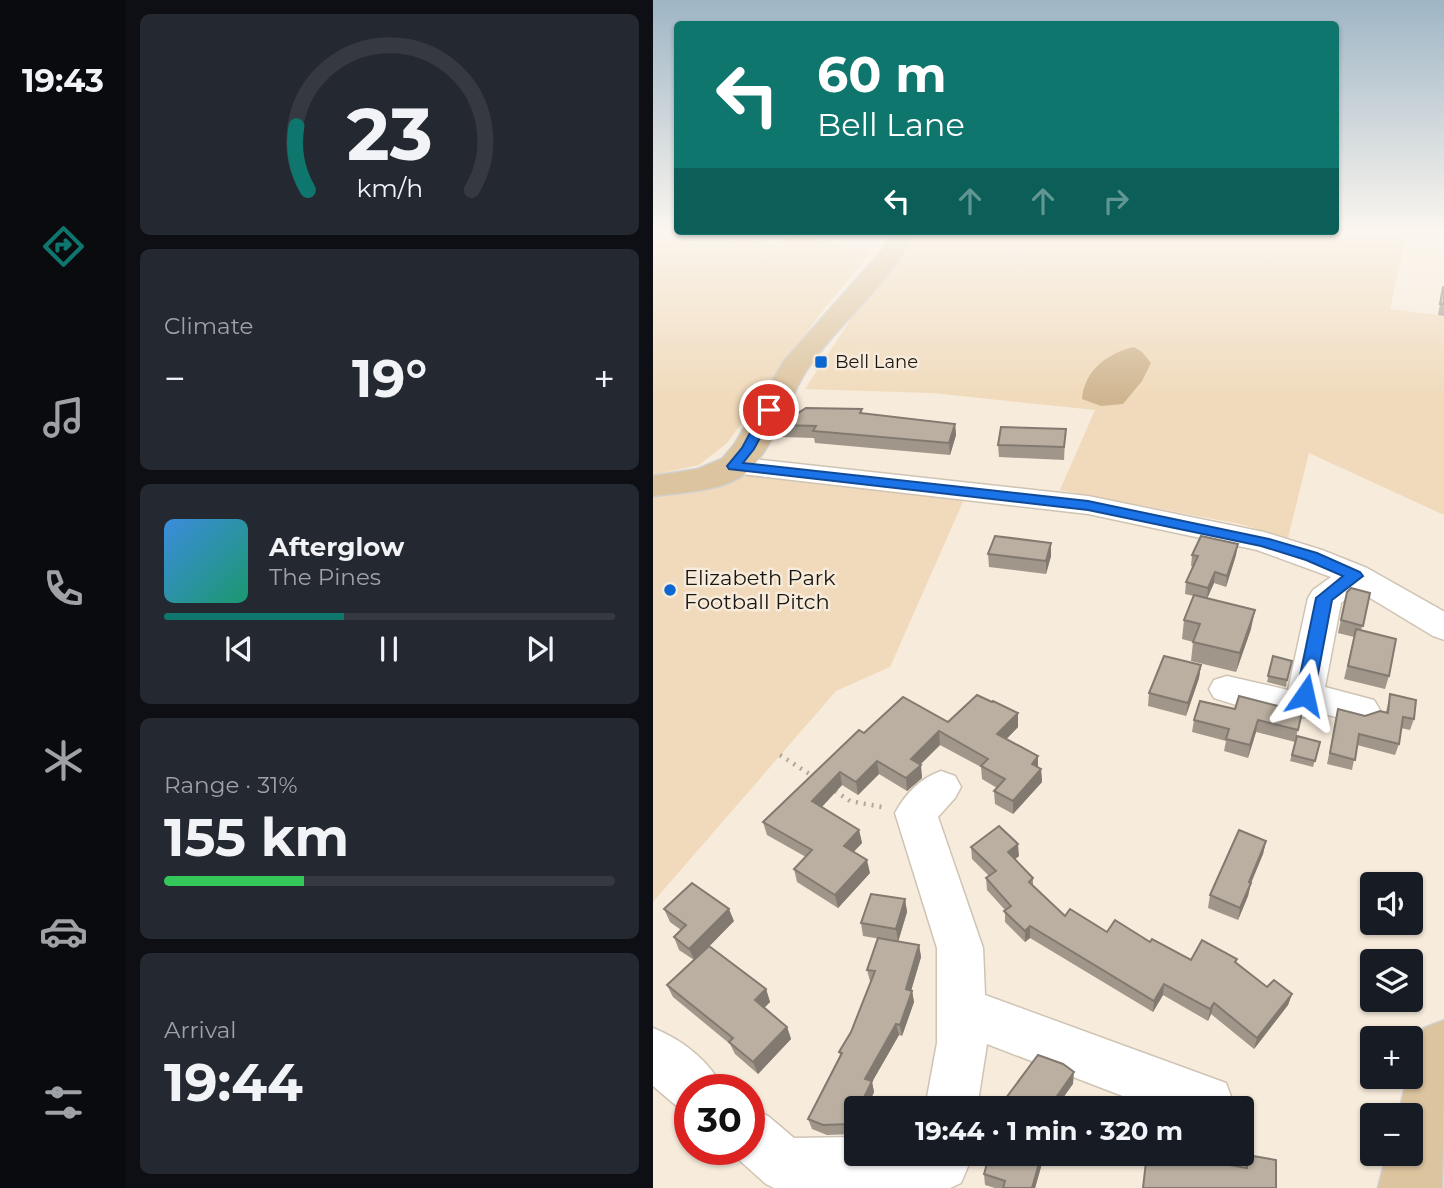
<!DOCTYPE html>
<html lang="en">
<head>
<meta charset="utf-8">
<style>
  :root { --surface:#171b24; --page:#242831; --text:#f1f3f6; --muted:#9ea1a6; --line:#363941; --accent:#0f766e }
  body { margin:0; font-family:Montserrat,sans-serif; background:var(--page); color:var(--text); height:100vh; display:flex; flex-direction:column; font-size:26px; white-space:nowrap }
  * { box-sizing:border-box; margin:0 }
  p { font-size:23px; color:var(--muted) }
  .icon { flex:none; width:38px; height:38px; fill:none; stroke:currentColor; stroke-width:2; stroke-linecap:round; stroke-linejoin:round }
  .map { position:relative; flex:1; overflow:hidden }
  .details { display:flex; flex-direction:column; gap:14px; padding:14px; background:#0d0f14; width:527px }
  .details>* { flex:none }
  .banner { position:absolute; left:21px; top:21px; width:665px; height:214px; border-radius:7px; box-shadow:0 2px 5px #0004; background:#0f766e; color:#fff; overflow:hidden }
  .buttons { position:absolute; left:707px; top:872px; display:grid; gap:14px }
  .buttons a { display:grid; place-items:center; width:63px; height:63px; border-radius:7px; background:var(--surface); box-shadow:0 2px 5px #0004; font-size:35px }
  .speed { position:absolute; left:21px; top:1074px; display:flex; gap:14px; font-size:35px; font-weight:700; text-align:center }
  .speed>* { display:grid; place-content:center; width:91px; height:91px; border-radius:50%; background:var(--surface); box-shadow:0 2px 5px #0004; line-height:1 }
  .speed .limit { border:10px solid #d22; background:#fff; color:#111 }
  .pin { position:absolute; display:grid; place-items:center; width:60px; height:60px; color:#fff; margin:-30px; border:4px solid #fff; border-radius:50%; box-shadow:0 2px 7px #0007 }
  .me { position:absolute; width:77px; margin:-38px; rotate:11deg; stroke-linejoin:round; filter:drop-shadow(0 0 5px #0008) }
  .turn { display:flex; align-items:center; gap:24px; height:147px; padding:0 28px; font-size:32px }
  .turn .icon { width:91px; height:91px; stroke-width:2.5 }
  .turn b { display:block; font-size:49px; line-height:60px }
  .lanes { display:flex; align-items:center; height:66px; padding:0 28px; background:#0003; justify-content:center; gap:35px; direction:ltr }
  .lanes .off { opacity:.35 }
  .big { font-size:52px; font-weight:700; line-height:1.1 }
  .details .tile { flex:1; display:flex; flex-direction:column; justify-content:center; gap:10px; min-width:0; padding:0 24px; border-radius:10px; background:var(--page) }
  .details .dial { align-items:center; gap:0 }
  .dial svg { height:182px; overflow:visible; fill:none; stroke:var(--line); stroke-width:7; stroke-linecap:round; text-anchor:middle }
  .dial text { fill:var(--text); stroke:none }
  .song { display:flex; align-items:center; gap:21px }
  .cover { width:84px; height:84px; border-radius:10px; background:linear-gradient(135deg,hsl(210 70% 55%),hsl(160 70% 35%)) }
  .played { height:7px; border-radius:4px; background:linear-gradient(90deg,var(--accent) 40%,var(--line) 40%) }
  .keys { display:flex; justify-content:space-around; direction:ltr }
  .heat { display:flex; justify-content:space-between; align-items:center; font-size:38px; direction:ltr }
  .charge { height:10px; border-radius:5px; background:linear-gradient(90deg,#34c759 31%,var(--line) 0) }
  .trip { position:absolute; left:191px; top:1096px; width:410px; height:70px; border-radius:7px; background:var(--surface); box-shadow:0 2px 5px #0004; font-weight:700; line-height:70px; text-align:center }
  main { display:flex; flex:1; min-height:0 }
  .tabs { display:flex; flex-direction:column; width:126px; justify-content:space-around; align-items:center; background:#090b0e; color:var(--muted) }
  .tabs .icon { width:49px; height:49px }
  .tabs .on { color:var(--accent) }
  .tabs b { font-size:32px; color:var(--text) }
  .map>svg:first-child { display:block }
  .built { fill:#efdfc8 }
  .green { fill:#f0dabb }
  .water { fill:#d0b690 }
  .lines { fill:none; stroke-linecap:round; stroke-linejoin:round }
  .minor-casing { stroke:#cfc4b4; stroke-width:3 }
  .major-casing { stroke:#d1d0cf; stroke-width:3 }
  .path { stroke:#b1a79b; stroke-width:4.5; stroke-dasharray:2 6; stroke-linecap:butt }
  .minor { fill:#fff; fill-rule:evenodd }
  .major { fill:#dcc49f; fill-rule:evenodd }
  .wall { fill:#a0968a }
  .shaded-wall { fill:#827a70 }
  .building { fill:#baafa0; stroke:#827a70; stroke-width:2 }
  .route { fill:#1a73e8; stroke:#114b97; stroke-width:2 }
  .poi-dot { fill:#0d67d0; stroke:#f7ebdb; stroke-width:2.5 }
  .labels { text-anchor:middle; stroke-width:5; stroke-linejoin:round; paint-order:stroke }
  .far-poi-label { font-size:18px; fill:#1a1611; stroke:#f7ebdb; text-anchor:start }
  .poi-label { font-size:21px; fill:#1a1611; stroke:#f7ebdb; text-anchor:start }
</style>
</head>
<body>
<main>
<nav class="tabs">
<b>19:43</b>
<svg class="icon on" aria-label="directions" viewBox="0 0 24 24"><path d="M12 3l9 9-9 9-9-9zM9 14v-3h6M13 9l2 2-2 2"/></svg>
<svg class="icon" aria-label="music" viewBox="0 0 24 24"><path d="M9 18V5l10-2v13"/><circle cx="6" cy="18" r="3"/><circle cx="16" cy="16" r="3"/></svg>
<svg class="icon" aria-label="phone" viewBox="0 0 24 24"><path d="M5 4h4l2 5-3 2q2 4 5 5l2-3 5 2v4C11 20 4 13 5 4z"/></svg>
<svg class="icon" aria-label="climate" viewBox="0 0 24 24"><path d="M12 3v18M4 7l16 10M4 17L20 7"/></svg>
<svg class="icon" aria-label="car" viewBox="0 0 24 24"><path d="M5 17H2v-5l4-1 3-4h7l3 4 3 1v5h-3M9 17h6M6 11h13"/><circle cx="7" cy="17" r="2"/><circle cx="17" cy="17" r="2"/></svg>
<svg class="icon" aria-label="filters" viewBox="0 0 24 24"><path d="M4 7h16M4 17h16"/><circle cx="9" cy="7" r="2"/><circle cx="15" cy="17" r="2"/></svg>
</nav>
<section class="details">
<div class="tile dial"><svg viewBox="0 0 100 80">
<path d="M14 69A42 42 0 1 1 86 69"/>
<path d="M14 69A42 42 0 0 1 9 41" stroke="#0f766e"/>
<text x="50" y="56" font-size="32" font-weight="700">23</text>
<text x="50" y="72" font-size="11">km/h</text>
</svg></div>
<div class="tile"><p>Climate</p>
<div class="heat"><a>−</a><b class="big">19°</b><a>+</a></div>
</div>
<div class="tile">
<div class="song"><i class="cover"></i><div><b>Afterglow</b><p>The Pines</p></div></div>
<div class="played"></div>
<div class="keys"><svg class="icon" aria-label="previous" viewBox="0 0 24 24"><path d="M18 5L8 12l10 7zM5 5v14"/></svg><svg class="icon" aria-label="pause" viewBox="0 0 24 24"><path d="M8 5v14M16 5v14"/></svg><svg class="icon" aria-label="next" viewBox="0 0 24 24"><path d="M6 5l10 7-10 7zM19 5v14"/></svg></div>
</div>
<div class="tile"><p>Range · 31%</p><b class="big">155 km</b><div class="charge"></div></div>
<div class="tile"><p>Arrival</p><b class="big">19:44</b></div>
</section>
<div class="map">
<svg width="792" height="1188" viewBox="0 0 792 1188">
  <rect width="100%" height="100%" fill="#f7ebdb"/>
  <!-- built -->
  <polygon class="built" points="0,232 98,232 88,238 54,243 0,239"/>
  <!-- green -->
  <g class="green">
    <polygon points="265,232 754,232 737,309 791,316 791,515 656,453 635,538 587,524 407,490 442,410 280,393 152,389 205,308 258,246"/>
    <path d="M142 235 219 252 171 309 74 443 46 465 0 475V239C18 240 38 245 56 243 87 241 102 236 133 249L128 238Z"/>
    <polygon points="92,463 313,495 237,667 183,691 0,902 0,491"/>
  </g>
  <!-- water -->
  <path class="water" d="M481 347 489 352 498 363 489 381 470 404 448 406 429 399C431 370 455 353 481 347Z"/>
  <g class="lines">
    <defs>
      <g id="minor">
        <path d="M81 457 435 496 611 532 669 550 714 568 792 612V640L780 636 704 590 688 603 672 687 721 700 727 710 721 720 708 724 661 711 658 716C633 723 587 706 561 698L556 689 561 680 574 676 635 690 655 598 660 590 678 577 604 550 435 514 71 472 67 466 71 460Z"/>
        <path d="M288 771 302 776 308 787 302 798 285 817 330 948 332 995 573 1083 580 1102 578 1108H501L334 1044 324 1108H272L284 1043V948L242 813C252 794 268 778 288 771Z"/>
        <path d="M0 1028C28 1039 59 1062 70 1090H37V1113L26 1108 0 1086Z"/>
        <polygon points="96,1108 115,1116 141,1138 203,1137 203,1153 312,1153 316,1164 308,1183 297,1188 121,1188 113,1184 75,1150 96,1150"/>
      </g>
      <g id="major">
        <path d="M239 232H261C237 286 185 322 153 371 135 400 119 451 93 473 69 492 29 492 0 496V476L45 469 69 459 81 445 131 361 230 249Z"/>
        <polygon points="792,1020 789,1188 725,1188 734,1153 758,1153 758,1115 745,1115 755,1076 758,1076 763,1049 771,1028"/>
      </g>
    </defs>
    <!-- minor casing -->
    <use href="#minor" class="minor-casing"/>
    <!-- major casing -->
    <use href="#major" class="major-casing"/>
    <!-- path -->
    <g class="path">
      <polyline points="127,755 161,777"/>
      <polyline points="182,791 197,801 234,808"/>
    </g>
    <!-- minor -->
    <use href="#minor" class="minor"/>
    <!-- major -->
    <use href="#major" class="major"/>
  </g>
  <!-- wall -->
  <g class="wall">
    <polygon points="790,287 791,287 791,316 785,315"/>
    <polygon points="210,414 302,424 303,435 297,455 162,443 161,438 128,437 126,425"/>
    <polygon points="412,441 411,460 346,457 345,445"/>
    <polygon points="335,554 398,556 393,574 336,567"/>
    <polygon points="539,555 583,555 573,587 561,583 554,598 598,629 583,672 538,661 540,642 529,639 531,620 541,596 532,594 533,582 540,567 538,566"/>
    <polygon points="694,592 717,593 708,631 736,676 732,689 691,679 701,637 685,633"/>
    <polygon points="620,656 634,680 633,687 614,682"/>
    <polygon points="548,665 546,678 533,716 495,706 496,693"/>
    <polygon points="737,694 761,719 757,730 748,728 746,744 742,755 704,745 699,770 674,764 685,709 712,716 733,712"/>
    <polygon points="339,702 365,713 365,727 353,739 385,756 385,767 388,769 389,782 360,814 342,804 341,791 344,788 329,779 328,767 287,745 267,764 269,778 254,791 226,774 205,795 189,785 169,807 206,830 209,843 200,852 217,873 185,908 144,882 141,869 153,857 114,835 110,822 211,733 295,722"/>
    <polygon points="625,706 650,708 642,742 603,732 595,758 571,751 573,741 539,732 541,720 582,709"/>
    <polygon points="644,736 667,742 660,767 637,761"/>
    <polygon points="613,841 610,854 598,883 595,896 585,920 555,908 557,895"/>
    <polygon points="318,847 366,856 362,859 380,878 380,886 412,916 454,932 497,942 538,960 583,963 614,987 639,994 635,1005 601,1049 558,1014 555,1021 510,995 500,1012 377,938 372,942 352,922 352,910 334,890 333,878 336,876 319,859"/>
    <polygon points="252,899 254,912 245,942 210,936 208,923"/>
    <polygon points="11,909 81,921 56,946 113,989 117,1002 111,1008 134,1027 138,1039 105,1074 82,1054 77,1044 20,997 14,985 41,960 26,950 21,937 28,930 17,922"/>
    <polygon points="266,945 268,957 258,991 259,991 261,1002 249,1036 246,1035 219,1082 221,1092 214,1108 203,1108 201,1134 174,1135 159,1129 155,1119 187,1055 186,1052 198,1032 218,981 217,981 214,970"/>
    <polygon points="337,1153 392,1153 382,1188 342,1188 332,1185 331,1174"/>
    <polygon points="594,1155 623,1188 531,1157 591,1168"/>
  </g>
  <!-- shaded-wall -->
  <g class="shaded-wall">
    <polygon points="302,424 303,435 297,455 296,443"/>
    <polygon points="398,543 398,556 393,574 393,561"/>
    <polygon points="585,544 583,555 573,587 574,576"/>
    <polygon points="562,572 561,583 554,599 555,588"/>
    <polygon points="602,610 598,629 583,672 587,653"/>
    <polygon points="548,665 546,678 533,716 535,703"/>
    <polygon points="365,713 365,727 345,748 344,734"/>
    <polygon points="605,720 603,732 595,758 597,745"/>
    <polygon points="286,731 287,745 264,768 268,765 269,778 254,791 253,778 258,759"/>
    <polygon points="385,756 385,769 379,764"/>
    <polygon points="224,761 226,774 205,795 203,782"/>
    <polygon points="388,769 389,782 360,814 360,801"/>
    <polygon points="187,772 189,785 162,814 159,801"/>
    <polygon points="206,830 209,843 194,859 191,846"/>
    <polygon points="613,841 610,854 593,895 596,882"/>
    <polygon points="365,844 366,856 356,864 355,852"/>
    <polygon points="214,860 217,873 185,908 182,895"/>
    <polygon points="598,883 595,896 585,920 587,908"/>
    <polygon points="252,899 254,912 245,942 243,929"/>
    <polygon points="76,909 81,921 42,961 36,949"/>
    <polygon points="377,926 377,938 372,942 372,931"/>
    <polygon points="266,945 268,957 255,1001 253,989"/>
    <polygon points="511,984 510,995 500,1012 501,1001"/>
    <polygon points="113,989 117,1002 107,1012 102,1000"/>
    <polygon points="259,991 261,1002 249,1036 247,1025"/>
    <polygon points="639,994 635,1005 601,1049 604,1038"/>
    <polygon points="561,1003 558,1014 555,1021 557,1009"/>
    <polygon points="243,1024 246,1035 219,1082 221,1092 214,1108 206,1108 212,1079"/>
    <polygon points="134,1027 138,1039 105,1074 100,1062"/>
    <polygon points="421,1072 420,1084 403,1108 402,1099"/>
    <polygon points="203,1114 203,1131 201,1134 198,1124"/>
    <polygon points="389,1153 392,1153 382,1188 379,1188"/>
  </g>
  <!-- building -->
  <g class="building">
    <polygon points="790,287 791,287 791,304 787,304"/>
    <polygon points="153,408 209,409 207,413 302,424 296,443 160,431 163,426 126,425"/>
    <polygon points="348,427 413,429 411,447 345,445"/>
    <polygon points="342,536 398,543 393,561 335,554"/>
    <polygon points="548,536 585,544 574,576 562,572 555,588 533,582 545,556 539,555"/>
    <polygon points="698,588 717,593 710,626 688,620 694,592"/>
    <polygon points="541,595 602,610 587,653 540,642 547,624 531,620"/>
    <polygon points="703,629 743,639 736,676 695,666"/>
    <polygon points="511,656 548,665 535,703 496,693"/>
    <polygon points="620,656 639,661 634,680 615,676"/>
    <polygon points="737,694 763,700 761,719 750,717 746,744 706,734 702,760 677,753 685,709 712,716 727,711 735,713"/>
    <polygon points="324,695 339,702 340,701 365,713 344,734 385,756 379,764 388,769 360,801 341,791 352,779 328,766 335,759 286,731 258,759 268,765 253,778 224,761 203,782 187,772 159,801 206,830 191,846 214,860 182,895 141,869 159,850 110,822 206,730 211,733 250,697 295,722"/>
    <polygon points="586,696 625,706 650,708 645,730 605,720 597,745 573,739 576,729 541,720 547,701 582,709"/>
    <polygon points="644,736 667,742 662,761 639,755"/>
    <polygon points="346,826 365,844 355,852 380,878 376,882 412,916 417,909 454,932 462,920 497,942 499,939 538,960 549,940 584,959 582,962 614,987 621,980 639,994 604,1038 561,1003 557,1009 511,984 501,1001 377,926 372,931 351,911 358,906 333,878 343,871 318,847"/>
    <polygon points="586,830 613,841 596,882 598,883 587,908 557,895"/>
    <polygon points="39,883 76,909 36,949 21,937 33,925 11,909"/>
    <polygon points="218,894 252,899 243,929 208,923"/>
    <polygon points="225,938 266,945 253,989 259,991 247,1025 243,1024 212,1079 219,1081 206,1108 203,1108 203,1114 198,1124 170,1125 155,1119 189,1053 186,1052 198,1032 222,971 214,970"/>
    <polygon points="56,946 113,989 102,1000 134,1027 100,1062 76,1042 80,1038 14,985"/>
    <polygon points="385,1055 410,1064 421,1072 402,1099 414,1108 350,1108 347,1106"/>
    <polygon points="337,1153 389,1153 379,1188 350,1188 352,1181 331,1174"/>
    <polygon points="494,1153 531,1153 531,1157 594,1168 594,1155 623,1160 623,1188 490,1188"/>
  </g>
  <!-- sky -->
  <linearGradient id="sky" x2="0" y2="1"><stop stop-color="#9eb5c5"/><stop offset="0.58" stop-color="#fbf6ef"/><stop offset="1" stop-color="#fbf6ef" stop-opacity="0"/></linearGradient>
  <rect width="792" height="398" fill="url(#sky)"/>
  <!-- route -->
  <polygon class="route" points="116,406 122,410 101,449 90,463 435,501 616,539 664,553 707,572 710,576 679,600 661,695 658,699 646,699 643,695 663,598 690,576 653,560 608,546 435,510 76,469 74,466 89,448 111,407"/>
  <!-- markers -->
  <g class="poi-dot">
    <rect x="161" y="355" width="14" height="14" rx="3.5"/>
    <circle cx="17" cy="590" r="7"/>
  </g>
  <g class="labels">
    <!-- far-poi labels -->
    <g class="far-poi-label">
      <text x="182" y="368">Bell Lane</text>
    </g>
    <!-- poi labels -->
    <g class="poi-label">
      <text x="31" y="585">Elizabeth Park<tspan x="31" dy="24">Football Pitch</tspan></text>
    </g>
  </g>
</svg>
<div class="buttons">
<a><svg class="icon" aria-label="sound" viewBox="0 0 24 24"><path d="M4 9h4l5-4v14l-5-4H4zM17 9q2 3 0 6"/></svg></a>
<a><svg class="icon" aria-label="layers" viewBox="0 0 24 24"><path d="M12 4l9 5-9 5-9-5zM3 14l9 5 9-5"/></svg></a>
<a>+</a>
<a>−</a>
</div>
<div class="speed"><div class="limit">30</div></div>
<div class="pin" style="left:116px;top:410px;background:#d93025"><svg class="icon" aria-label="arrive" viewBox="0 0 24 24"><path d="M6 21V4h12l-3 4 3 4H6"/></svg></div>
<svg class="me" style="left:652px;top:695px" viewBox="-20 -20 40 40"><path d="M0-17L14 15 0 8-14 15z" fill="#1a73e8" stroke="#fff" stroke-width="4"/></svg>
<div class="trip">19:44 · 1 min · 320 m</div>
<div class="banner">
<div class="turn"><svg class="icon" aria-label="left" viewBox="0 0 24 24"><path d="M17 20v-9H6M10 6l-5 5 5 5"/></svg><div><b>60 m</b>Bell Lane</div></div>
<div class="lanes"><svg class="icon" aria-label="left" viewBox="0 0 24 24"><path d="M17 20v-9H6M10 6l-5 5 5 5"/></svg><svg class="icon off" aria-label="ahead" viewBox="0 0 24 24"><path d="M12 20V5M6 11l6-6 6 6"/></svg><svg class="icon off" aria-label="ahead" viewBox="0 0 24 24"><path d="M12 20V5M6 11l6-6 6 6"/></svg><svg class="icon off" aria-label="right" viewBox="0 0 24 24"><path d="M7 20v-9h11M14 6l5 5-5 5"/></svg></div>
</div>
</div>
</main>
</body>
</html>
